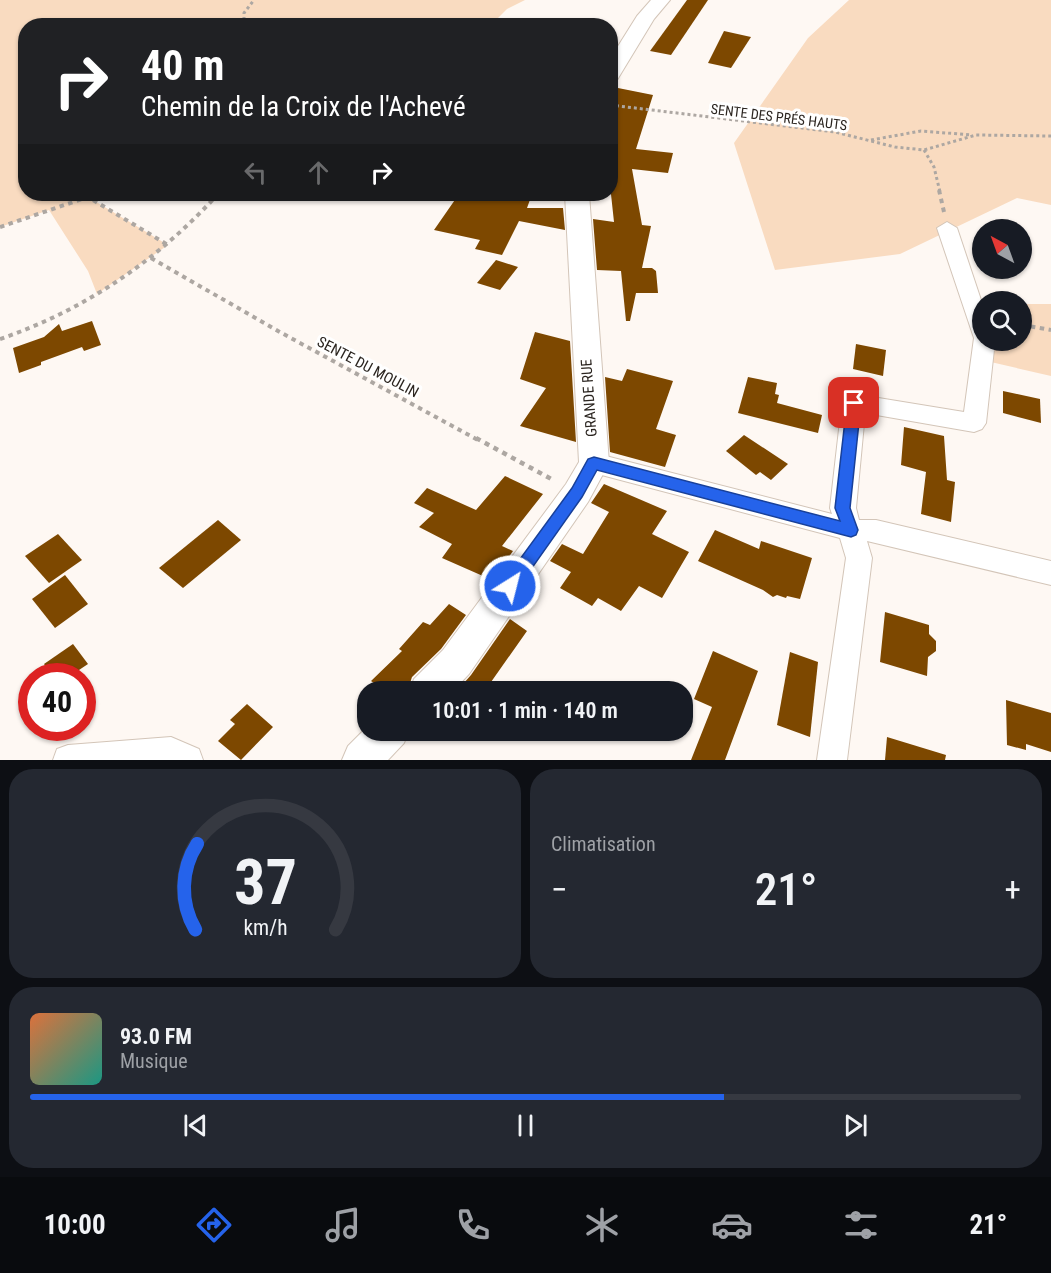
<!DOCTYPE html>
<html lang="fr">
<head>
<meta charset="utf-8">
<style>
  :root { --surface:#171b24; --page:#242831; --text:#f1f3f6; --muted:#9ea1a6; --line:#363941; --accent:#2563eb }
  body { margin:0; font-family:"Roboto Condensed",sans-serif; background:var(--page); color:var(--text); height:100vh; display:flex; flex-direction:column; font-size:22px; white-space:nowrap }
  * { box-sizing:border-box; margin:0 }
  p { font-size:20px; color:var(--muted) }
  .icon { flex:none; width:33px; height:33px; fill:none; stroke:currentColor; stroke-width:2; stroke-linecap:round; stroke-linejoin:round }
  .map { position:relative; height:760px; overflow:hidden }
  .side { display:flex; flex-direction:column; gap:9px; padding:9px; background:#0d0f14; flex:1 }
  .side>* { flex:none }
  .top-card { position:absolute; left:18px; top:18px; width:600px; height:183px; border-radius:24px; box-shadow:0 2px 4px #0004; background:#202124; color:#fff; overflow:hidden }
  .needle { width:39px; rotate:319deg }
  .controls { position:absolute; left:972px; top:219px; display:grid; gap:12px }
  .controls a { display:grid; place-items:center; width:60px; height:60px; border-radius:50%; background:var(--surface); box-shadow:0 2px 4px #0004; font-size:30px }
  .speed { position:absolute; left:18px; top:663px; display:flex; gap:12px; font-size:30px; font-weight:700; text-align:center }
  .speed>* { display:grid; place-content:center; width:78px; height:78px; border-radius:50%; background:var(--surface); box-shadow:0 2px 4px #0004; line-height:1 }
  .speed .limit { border:9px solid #d22; background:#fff; color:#111 }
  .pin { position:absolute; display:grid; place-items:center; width:51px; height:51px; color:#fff; margin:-26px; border-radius:12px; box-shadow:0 3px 9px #0006 }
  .me { position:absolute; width:66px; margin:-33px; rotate:36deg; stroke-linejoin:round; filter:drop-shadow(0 0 4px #0008) }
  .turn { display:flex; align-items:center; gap:21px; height:126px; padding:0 24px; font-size:27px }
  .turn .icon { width:78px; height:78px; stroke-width:2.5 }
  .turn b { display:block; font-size:42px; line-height:51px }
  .lanes { display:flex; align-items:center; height:57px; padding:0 24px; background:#0003; justify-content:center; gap:30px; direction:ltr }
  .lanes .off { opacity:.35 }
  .big { font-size:45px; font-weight:600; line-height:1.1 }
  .side .widget { flex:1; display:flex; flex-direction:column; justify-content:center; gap:9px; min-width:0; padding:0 21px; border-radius:24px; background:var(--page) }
  .side .dial { align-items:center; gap:0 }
  .dial svg { height:156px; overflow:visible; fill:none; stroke:var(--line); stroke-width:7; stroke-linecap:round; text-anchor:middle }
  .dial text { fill:var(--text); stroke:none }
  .song { display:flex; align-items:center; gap:18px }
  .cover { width:72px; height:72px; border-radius:9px; background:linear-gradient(135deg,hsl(20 70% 55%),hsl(170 70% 35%)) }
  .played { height:6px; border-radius:3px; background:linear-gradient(90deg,var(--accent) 70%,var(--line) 70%) }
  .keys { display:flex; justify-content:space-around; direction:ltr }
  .heat { display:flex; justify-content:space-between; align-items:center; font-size:33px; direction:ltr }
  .side .tiles { flex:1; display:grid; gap:9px; grid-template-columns:1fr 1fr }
  .widget:last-child { grid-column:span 2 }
  .trip { position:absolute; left:357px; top:681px; width:336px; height:60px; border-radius:24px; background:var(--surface); box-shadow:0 2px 4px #0004; font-weight:600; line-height:60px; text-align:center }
  .tab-bar { display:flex; height:96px; justify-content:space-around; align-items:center; background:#090b0e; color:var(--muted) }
  .tab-bar .icon { width:42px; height:42px }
  .tab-bar .on { color:var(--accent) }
  .tab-bar b { font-size:27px; color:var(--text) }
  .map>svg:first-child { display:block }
  .green { fill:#f9dbc0 }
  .building { fill:#7d4800 }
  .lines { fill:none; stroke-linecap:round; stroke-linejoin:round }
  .minor-casing { stroke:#d3c5b8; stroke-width:2 }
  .tertiary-casing { stroke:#d3c5b8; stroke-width:2 }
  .path-far2 { stroke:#ada7a2; stroke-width:3; stroke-dasharray:3 3; stroke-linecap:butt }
  .path-far1 { stroke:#ada7a2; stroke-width:4; stroke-dasharray:4.5 4.5; stroke-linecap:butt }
  .path { stroke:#ada7a2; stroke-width:4.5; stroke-dasharray:5 5; stroke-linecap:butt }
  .minor { fill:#fff; fill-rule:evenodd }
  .tertiary { fill:#fff; fill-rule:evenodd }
  .route { fill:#2563eb; stroke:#184099; stroke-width:1.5 }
  .labels { text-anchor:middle; stroke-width:6; stroke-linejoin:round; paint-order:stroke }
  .far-street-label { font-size:14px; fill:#2b2520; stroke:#fff }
  .street-label { font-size:15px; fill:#2b2520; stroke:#fff }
</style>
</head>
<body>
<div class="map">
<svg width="1051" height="760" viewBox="0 0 1051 760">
  <rect width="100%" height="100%" fill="#fef8f3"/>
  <!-- green -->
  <g class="green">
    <polygon points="0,0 525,0 507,9 491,25 26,26 26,194 83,194 168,245 97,294 88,271 49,210 0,227"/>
    <polygon points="849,0 1051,0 1051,205 1017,198 900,254 775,270 734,143 808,38"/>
    <polygon points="973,304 982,304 982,340 1022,340 1022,304 1051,304 1051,376 982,360"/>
  </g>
  <!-- building -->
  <g class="building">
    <polygon points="687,0 708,0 671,55 650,51"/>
    <polygon points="724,31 751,37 731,68 708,63"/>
    <polygon points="618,88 653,95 636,149 673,153 668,173 632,169 642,225 651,226 642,268 652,268 656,271 658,293 636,293 630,321 626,321 621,271 597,270 593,219 614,222 610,185 610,102"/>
    <polygon points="459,194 532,194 527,208 563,208 565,230 519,221 502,255 475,249 480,240 434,230"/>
    <polygon points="496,260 518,267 500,290 477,283"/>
    <polygon points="92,321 101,345 84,351 82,347 41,362 41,365 19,373 13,348 44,337 59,324 62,331"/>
    <polygon points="535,332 570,341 576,442 520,426 546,388 520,379"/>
    <polygon points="856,344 886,350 883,376 853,369"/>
    <polygon points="627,369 673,381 656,429 676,435 665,467 610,452 605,377 622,381"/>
    <polygon points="748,377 777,383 775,394 779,395 777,403 822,415 818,433 738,413"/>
    <polygon points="1003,391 1040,399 1041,423 1003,413"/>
    <polygon points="904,427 944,436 947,480 955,482 951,522 921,514 926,472 901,465"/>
    <polygon points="744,435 788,464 771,480 760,472 756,475 726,451"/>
    <polygon points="505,476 543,494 502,546 513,551 492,580 442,558 452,544 419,527 434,513 414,503 427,488 476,510"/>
    <polygon points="604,484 667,511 652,534 689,552 662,598 639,586 621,611 598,598 592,606 560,588 571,572 550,561 562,544 583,554 609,512 591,503"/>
    <polygon points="218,520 241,540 183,588 159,568"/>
    <polygon points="715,530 759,549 761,541 812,558 800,599 787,596 786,598 777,595 773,597 763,590 698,561"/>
    <polygon points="58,534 82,560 49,583 25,556"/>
    <polygon points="65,575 88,604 55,628 32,599"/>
    <polygon points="449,604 466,615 441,649 412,677 407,692 387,692 371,681 402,651 399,649 423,622 430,625"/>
    <polygon points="885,612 929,625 929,634 936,641 936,651 928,657 927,676 880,662"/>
    <polygon points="510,619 527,631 484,692 456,692 471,675"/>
    <polygon points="73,644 88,664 70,676 52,676 44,664"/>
    <polygon points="713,651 758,671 725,760 691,760 712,707 694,699"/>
    <polygon points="790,652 818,662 810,737 777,725"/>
    <polygon points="1006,700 1051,713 1051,752 1026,744 1026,750 1007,745"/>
    <polygon points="247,704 273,727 241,760 218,741 235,724 230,720"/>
    <polygon points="887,737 946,755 945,760 885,760"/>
  </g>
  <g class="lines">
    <defs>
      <g id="minor">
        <polygon points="947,222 957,228 982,303 982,340 995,340 986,423 982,429 974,432 865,413 856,508 859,520 876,520 1051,561 1051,585 867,541 872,558 847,760 817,760 846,558 840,538 594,473 585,470 582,463 585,456 594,453 832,514 830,508 842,403 846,397 854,394 964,412 974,338 937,228"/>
        <polygon points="171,737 199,749 203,760 53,760 57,749 68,745"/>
      </g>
      <g id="tertiary">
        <polygon points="651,0 670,0 654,19 617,80 610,82 610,59 637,16"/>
        <polygon points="565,194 589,194 609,463 588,502 469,674 452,692 409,692 414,679 443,650 566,484 579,462"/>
        <polygon points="368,726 368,730 409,730 404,743 388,760 342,760 348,746"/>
      </g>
    </defs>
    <!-- minor casing -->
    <use href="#minor" class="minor-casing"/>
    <!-- tertiary casing -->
    <use href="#tertiary" class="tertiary-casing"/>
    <!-- path-far2 -->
    <g class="path-far2">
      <polyline points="244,26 244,13 254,0"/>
      <polyline points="610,105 835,132 895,147 924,150 976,135 1051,136"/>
      <polyline points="871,140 921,131 972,135"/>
      <polyline points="924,150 934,167 940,192"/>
    </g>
    <!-- path-far1 -->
    <g class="path-far1">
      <polyline points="939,190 944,212"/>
      <polyline points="0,227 88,197 168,245"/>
      <polyline points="151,258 278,331 478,440"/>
      <polyline points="1022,325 1051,330"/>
      <path d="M0 339C85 310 158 260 218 194"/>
    </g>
    <!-- path -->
    <polyline class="path" points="476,438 555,481"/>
    <!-- minor -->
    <use href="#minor" class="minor"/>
    <!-- tertiary -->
    <use href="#tertiary" class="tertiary"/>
  </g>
  <!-- route -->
  <polygon class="route" points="854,398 861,403 850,508 858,530 856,535 851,537 597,470 582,497 515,592 510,594 504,592 501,586 504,581 572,488 588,459 594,457 840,521 835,508 847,403"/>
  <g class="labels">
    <!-- far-street labels -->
    <g class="far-street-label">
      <text transform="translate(779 117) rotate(7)" y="5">SENTE DES PRÉS HAUTS</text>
    </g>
    <!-- street labels -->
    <g class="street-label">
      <text transform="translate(368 367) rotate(28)" y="5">SENTE DU MOULIN</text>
      <text transform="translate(589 398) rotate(-94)" y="5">GRANDE RUE</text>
    </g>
  </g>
</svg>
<div class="controls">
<a><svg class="needle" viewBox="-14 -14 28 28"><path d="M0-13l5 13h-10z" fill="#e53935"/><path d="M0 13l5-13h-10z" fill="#9ea1a6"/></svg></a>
<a><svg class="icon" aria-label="search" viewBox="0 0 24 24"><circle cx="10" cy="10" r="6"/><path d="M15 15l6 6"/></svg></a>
</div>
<div class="speed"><div class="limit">40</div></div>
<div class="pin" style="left:854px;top:403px;background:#d93025"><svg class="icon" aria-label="arrive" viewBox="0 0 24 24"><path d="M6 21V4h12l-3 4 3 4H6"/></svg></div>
<svg class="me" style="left:510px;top:586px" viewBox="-20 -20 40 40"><circle r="17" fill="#2563eb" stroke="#fff" stroke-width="3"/><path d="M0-11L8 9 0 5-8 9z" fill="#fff"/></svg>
<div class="trip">10:01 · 1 min · 140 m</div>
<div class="top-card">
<div class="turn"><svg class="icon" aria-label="right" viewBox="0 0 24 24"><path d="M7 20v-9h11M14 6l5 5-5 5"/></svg><div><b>40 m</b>Chemin de la Croix de l'Achevé</div></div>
<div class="lanes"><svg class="icon off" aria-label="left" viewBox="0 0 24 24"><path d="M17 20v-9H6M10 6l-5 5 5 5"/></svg><svg class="icon off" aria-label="ahead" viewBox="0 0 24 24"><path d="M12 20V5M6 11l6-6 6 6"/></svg><svg class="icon" aria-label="right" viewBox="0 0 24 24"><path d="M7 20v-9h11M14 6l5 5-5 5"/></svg></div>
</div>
</div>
<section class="side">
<div class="tiles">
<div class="widget dial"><svg viewBox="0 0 100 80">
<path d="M14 69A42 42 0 1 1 86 69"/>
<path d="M14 69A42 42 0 0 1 15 25" stroke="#2563eb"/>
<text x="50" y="56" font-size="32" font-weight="700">37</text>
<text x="50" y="72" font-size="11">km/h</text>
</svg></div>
<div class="widget"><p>Climatisation</p>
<div class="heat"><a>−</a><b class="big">21°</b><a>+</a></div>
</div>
<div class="widget">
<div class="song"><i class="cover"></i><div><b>93.0 FM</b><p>Musique</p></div></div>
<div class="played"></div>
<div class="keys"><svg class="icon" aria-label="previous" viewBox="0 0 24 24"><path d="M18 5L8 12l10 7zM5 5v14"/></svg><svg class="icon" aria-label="pause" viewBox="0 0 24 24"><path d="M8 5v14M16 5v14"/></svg><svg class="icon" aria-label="next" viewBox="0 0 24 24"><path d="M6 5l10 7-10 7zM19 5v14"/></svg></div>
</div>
</div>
</section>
<nav class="tab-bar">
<b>10:00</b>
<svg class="icon on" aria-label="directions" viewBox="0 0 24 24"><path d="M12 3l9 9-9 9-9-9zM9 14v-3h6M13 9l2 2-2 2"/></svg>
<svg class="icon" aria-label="music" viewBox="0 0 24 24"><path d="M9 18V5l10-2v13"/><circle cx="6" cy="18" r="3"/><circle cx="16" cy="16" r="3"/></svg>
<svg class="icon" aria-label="phone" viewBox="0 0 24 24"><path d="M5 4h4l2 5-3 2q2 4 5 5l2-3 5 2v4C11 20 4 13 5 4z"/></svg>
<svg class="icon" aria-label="climate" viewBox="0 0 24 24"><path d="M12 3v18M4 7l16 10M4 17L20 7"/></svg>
<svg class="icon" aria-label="car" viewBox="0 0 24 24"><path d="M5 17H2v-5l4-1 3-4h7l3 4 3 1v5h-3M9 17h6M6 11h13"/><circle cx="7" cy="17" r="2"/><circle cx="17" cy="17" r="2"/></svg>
<svg class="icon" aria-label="filters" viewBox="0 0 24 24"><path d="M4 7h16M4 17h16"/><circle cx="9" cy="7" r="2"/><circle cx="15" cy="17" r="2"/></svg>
<b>21°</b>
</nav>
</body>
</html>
